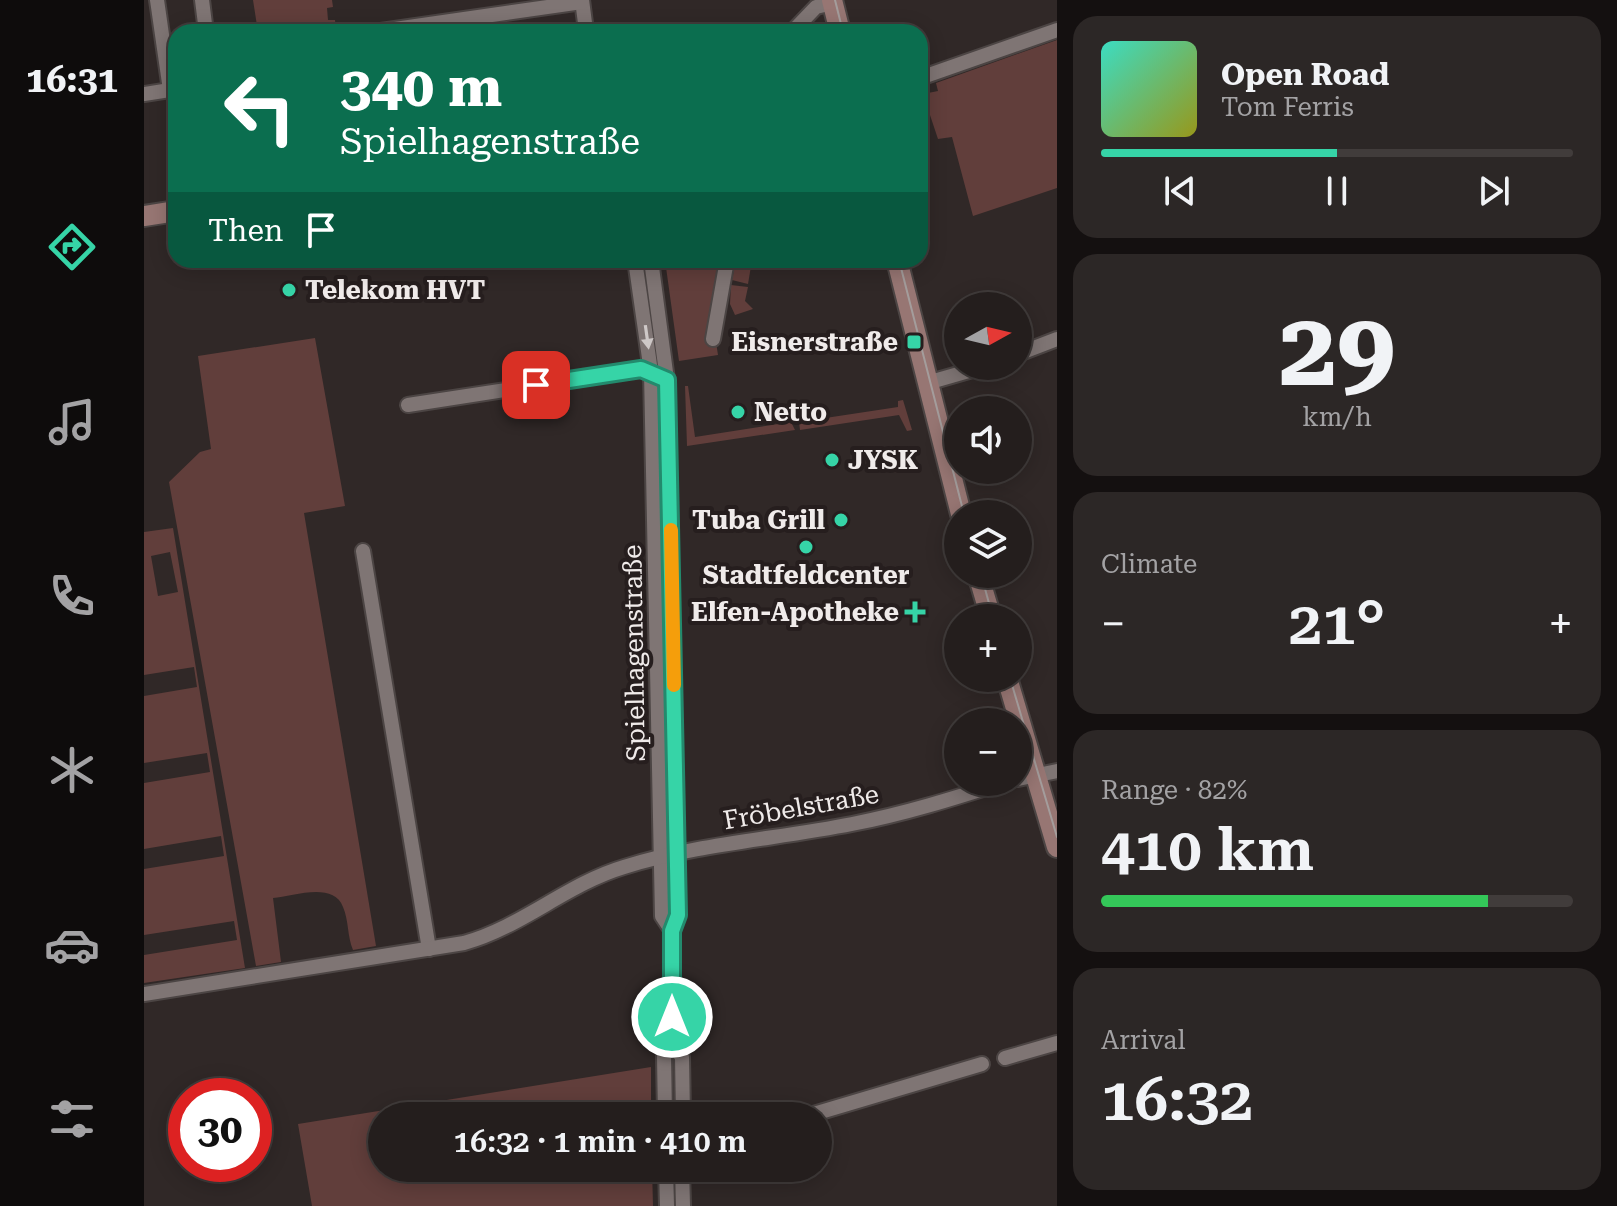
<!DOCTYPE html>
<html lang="en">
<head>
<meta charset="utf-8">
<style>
  :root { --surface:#241e1d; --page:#2c2726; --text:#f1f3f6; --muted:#a3a2a4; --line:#413c3b; --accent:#36d4a7 }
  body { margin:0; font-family:"Roboto Serif",serif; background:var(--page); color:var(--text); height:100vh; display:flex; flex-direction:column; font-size:30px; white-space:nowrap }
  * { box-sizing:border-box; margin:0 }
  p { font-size:26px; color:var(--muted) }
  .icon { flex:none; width:44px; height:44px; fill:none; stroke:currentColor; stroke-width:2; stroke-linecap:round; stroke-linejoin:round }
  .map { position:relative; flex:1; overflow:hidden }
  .details { display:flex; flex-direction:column; gap:16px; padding:16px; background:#141010; width:560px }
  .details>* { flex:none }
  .guide { position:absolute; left:24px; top:24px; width:760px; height:244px; border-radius:24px; box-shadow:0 4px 20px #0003,0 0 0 2px var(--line); background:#0b6e4f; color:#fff; overflow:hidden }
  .needle { width:52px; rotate:82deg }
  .fabs { position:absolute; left:800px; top:292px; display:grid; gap:16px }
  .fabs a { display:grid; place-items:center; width:88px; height:88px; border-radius:50%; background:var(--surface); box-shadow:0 4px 20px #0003,0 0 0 2px var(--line); font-size:40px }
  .speed { position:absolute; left:24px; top:1078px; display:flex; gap:16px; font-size:40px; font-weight:700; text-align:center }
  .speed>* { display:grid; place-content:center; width:104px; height:104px; border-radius:50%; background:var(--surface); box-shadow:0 4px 20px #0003,0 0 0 2px var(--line); line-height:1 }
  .speed .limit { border:12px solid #d22; background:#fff; color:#111 }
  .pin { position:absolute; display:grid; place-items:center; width:68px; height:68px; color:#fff; margin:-34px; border-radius:16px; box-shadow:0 4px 12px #0006 }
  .me { position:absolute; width:88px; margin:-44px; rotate:0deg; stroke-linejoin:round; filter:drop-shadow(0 0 6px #0008) }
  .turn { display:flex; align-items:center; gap:28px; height:168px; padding:0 40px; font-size:36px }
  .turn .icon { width:104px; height:104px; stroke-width:2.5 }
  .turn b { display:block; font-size:56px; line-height:68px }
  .then { display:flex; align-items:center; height:76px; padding:0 40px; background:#0003; gap:16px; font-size:30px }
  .big { font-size:60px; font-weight:600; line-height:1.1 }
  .details .card { flex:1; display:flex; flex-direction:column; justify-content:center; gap:12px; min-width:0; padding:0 28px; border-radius:24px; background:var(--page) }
  .details .dial { align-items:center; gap:0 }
  .dial b { font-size:104px; line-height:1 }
  .song { display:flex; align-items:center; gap:24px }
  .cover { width:96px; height:96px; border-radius:12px; background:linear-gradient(135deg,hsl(170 70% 55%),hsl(60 70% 35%)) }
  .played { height:8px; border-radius:4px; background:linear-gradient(90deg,var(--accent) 50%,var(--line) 50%) }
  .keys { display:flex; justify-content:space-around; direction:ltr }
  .heat { display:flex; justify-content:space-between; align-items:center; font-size:44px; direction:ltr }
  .charge { height:12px; border-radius:6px; background:linear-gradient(90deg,#34c759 82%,var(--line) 0) }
  .trip { position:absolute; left:224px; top:1102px; width:464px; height:80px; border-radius:40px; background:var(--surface); box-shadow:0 4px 20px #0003,0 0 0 2px var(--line); font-weight:600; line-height:80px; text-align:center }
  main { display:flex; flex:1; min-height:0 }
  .tabs { display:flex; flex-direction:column; width:144px; justify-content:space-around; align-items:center; background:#0e0c0c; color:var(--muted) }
  .tabs .icon { width:56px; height:56px }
  .tabs .on { color:var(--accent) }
  .tabs b { font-size:36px; color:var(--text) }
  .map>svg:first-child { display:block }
  .green { fill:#613e3b; fill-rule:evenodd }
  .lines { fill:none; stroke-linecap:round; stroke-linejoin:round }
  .street-casing { stroke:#4c4544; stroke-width:18 }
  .secondary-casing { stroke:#4c4544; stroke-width:24 }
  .street { stroke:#7f7574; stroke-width:14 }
  .secondary { stroke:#977673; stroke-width:20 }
  .tram { stroke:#a49d9c; stroke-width:2 }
  .oneway { fill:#cec8c7 }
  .route-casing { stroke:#238a6d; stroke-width:20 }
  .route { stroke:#36d4a7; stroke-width:14 }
  .slow { stroke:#f59e0b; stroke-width:14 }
  .poi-dot { fill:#36d4a7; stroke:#261e1e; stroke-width:3 }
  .labels { text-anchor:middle; stroke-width:8; stroke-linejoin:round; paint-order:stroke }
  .poi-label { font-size:26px; font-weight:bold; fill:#f0ebea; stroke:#261e1e; text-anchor:start }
  .street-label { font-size:26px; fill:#f0ebea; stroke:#261e1e }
</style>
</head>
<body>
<main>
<nav class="tabs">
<b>16:31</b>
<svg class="icon on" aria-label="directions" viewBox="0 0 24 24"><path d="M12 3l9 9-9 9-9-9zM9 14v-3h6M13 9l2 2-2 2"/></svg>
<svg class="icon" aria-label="music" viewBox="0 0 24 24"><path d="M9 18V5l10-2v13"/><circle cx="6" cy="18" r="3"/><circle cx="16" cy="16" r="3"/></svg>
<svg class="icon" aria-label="phone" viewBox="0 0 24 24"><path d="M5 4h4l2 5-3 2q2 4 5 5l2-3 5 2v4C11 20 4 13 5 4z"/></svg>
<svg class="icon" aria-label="climate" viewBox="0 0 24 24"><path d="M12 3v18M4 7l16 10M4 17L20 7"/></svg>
<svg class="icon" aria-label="car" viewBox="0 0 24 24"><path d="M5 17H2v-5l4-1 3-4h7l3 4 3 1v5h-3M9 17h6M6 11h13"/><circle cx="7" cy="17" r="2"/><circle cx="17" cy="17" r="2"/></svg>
<svg class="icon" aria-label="filters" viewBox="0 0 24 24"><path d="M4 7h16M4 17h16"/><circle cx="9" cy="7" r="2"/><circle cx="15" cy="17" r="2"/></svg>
</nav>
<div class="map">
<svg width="913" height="1206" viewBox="0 0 913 1206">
  <rect width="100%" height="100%" fill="#302827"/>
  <!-- green -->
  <g class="green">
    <polygon points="109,0 188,0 189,7 183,8 184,20 191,20 192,32 114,32"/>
    <polygon points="913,40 913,188 829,216 808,137 794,139 779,94 794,91 792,83"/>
    <polygon points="521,260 579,260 569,323 574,355 535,361"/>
    <polygon points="592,260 608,260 604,284 588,280"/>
    <polygon points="587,285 604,287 601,301 609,309 591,315 586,304"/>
    <path d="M171 338 201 506 160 513 232 946 209 950C203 936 205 921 199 907 190 881 149 896 129 898L137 962 112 966 25 482 56 452 67 449 54 356Z"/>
    <polygon points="541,386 544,386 551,437 647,422 651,430 543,446"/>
    <polygon points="759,400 768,430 763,431 755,415 656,430 655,422 754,407 754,401"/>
    <path d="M29 528 101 968 0 983V955L93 940 90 921 0 935V869L80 856 77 836 0 849V783L66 772 63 753 0 763V696L53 687 50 667 0 675V532ZM26 552 34 592 14 596 7 556Z"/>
    <polygon points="507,1067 507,1116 238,1116 238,1168 508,1168 509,1206 168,1206 154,1124"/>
  </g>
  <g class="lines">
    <defs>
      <g id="street">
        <polyline points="13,0 26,90"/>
        <polyline points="58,0 62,32"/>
        <polyline points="438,0 441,23"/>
        <polyline points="230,32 438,2"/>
        <polyline points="648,32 672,7 689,3"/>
        <polyline points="776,78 913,30"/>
        <polyline points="0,94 32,89"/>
        <polyline points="491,260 507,372 518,916 528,931"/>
        <polyline points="507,260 523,380 534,915 528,931 528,1044 520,1056 521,1116"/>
        <polyline points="569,339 583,260"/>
        <polyline points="874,354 913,339"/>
        <polyline points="783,383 842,366"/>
        <polyline points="264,405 497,369 512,374"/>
        <polyline points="219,551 285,949"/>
        <polyline points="874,779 913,771"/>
        <path d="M0 994 320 943C378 927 423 884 480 867 553 844 632 839 708 824 760 814 811 798 861 782"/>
        <polyline points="528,1044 538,1057 539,1116"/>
        <polyline points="861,1058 913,1043"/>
        <polyline points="663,1116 838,1064"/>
        <polyline points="522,1168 523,1206"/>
        <polyline points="538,1168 539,1206"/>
      </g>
      <g id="secondary">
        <polyline points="688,0 696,32"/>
        <polyline points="0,216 32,211"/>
        <polyline points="753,260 817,514"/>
        <polyline points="834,574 847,618"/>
        <polyline points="863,678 913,847"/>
      </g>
    </defs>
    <!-- street casing -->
    <use href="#street" class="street-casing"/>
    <!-- secondary casing -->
    <use href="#secondary" class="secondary-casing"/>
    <!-- street -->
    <use href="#street" class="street"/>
    <!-- secondary -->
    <use href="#secondary" class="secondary"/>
    <!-- tram -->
    <g class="tram">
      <polyline points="691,0 699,32"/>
      <polyline points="755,260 820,514"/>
      <polyline points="837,574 849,618"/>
      <polyline points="866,678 913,837"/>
    </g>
  </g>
  <!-- one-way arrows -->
  <defs><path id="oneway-solid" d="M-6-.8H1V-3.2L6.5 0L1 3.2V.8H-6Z" transform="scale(2)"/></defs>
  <use class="oneway" href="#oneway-solid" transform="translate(503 337) rotate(82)"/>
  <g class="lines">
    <defs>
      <polyline id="route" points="392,385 497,369 523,380 534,915 528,931 528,1017"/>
    </defs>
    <!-- route casing -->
    <use href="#route" class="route-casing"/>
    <!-- route -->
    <use href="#route" class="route"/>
    <!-- slow -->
    <polyline class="slow" points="527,530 530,685"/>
  </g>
  <!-- markers -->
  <g class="poi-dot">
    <circle cx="145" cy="290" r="8"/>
    <rect x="762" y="334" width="16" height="16" rx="4"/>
    <circle cx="594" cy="412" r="8"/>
    <circle cx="688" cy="460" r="8"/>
    <circle cx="697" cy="520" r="8"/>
    <circle cx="662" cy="547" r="8"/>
    <path d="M767 600h8v8h8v8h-8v8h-8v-8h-8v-8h8z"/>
  </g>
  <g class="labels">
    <!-- poi labels -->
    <g class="poi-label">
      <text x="161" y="299">Telekom HVT</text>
      <text x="754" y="351" text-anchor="end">Eisnerstraße</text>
      <text x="610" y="421">Netto</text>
      <text x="704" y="469">JYSK</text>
      <text x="681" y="529" text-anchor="end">Tuba Grill</text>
      <text x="662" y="584" text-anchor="middle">Stadtfeldcenter</text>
      <text x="755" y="621" text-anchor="end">Elfen-Apotheke</text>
    </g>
    <!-- street labels -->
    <g class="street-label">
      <text transform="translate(490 653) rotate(-91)" y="9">Spielhagenstraße</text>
      <text transform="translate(657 807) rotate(-10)" y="9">Fröbelstraße</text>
    </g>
  </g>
</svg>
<div class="fabs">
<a><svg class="needle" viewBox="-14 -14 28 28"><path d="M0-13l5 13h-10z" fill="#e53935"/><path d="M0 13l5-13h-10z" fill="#a3a2a4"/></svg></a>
<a><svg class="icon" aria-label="sound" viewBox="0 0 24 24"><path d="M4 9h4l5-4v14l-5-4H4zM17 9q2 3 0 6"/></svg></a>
<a><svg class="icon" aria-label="layers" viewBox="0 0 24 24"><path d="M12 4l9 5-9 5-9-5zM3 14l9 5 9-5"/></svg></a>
<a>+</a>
<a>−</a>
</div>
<div class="speed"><div class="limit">30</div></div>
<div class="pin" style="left:392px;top:385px;background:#d93025"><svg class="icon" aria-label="arrive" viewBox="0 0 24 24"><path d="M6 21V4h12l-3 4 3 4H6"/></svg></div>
<svg class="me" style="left:528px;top:1017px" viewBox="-20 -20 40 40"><circle r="17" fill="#36d4a7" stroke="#fff" stroke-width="3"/><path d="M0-11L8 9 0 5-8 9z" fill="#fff"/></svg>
<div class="trip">16:32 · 1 min · 410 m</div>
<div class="guide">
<div class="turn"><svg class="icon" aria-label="left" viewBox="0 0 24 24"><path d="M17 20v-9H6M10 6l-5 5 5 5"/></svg><div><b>340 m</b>Spielhagenstraße</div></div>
<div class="then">Then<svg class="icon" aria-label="arrive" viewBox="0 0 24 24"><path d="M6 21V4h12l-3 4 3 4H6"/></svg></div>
</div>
</div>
<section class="details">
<div class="card">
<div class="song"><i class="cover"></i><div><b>Open Road</b><p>Tom Ferris</p></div></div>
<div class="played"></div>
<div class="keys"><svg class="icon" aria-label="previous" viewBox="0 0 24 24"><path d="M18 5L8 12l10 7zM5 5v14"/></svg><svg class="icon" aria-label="pause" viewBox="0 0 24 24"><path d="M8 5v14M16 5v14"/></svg><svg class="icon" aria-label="next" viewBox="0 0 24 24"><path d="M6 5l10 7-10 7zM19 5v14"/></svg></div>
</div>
<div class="card dial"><b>29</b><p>km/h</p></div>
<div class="card"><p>Climate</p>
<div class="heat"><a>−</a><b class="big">21°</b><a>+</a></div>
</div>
<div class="card"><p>Range · 82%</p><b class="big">410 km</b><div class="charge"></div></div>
<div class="card"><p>Arrival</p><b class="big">16:32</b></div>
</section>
</main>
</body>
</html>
